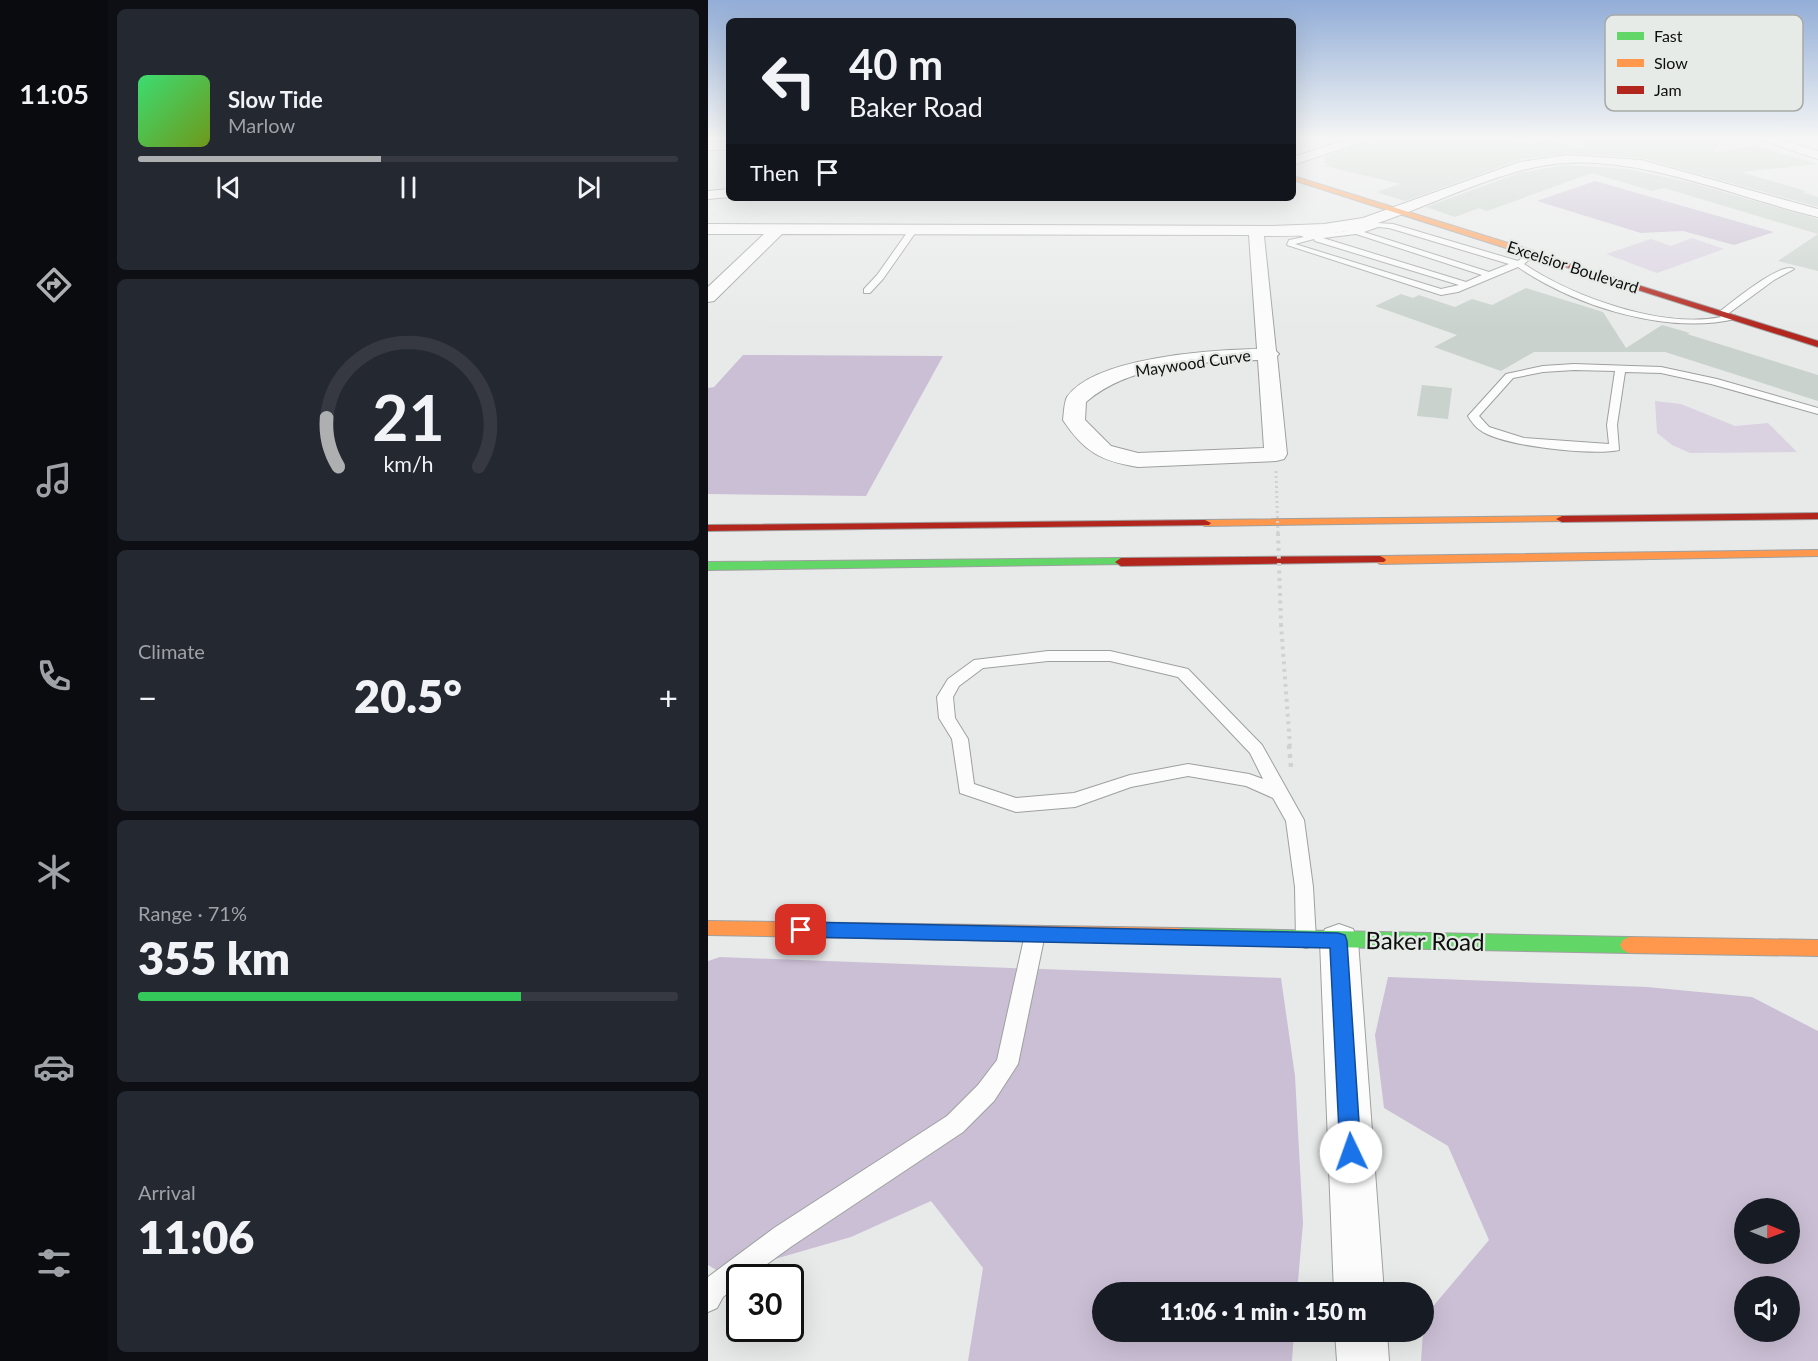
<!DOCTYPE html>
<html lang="en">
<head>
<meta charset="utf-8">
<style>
  :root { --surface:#171b24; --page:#242831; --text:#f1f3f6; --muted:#9ea1a6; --line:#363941; --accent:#adafb0 }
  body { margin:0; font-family:Lato,sans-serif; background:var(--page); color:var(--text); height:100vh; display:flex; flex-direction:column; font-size:22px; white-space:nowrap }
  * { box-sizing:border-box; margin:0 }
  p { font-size:20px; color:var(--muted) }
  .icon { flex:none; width:33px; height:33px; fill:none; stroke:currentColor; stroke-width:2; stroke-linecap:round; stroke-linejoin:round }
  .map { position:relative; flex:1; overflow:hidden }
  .details { display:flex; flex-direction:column; gap:9px; padding:9px; background:#0d0f14; width:600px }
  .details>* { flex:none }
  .banner { position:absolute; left:18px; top:18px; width:570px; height:183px; border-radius:9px; box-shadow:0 6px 24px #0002; background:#171b24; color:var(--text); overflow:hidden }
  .needle { width:39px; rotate:91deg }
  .buttons { position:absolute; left:1026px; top:1198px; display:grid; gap:12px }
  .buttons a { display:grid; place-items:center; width:66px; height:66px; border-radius:50%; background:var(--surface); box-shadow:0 6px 24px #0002; font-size:30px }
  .speed { position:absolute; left:18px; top:1264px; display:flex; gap:12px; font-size:30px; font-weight:700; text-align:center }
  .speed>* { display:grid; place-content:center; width:78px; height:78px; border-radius:50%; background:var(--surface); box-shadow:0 6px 24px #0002; line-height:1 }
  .speed .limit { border:3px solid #111; border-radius:9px; background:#fff; color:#111 }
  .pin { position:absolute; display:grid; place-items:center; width:51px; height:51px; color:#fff; margin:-26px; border-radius:12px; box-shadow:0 3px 9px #0006 }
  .me { position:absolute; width:66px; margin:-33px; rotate:357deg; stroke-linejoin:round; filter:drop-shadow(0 0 4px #0008) }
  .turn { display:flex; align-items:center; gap:21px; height:126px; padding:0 24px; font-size:27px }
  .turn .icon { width:78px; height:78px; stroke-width:2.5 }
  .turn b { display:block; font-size:42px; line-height:51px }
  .then { display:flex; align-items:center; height:57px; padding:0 24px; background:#0003; gap:12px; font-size:22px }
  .big { font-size:45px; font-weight:800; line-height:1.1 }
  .details .card { flex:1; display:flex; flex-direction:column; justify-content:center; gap:9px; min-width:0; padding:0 21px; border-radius:9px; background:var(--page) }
  .details .dial { align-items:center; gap:0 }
  .dial svg { height:156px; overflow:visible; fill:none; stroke:var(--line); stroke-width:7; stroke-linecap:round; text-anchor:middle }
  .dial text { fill:var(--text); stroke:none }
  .song { display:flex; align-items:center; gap:18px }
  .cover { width:72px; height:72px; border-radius:9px; background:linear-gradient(135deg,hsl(140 70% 55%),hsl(80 70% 35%)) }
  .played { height:6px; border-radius:3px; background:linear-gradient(90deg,var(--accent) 45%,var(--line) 45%) }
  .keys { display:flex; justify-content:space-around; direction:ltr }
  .heat { display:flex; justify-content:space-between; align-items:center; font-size:33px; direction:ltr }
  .charge { height:9px; border-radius:4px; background:linear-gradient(90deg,#34c759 71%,var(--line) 0) }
  .trip { position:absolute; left:384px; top:1282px; width:342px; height:60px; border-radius:30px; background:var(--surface); box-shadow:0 6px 24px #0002; font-weight:800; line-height:60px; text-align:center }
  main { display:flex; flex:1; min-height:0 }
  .tabs { display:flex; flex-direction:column; width:108px; justify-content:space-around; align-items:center; background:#090b0e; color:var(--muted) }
  .tabs .icon { width:42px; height:42px }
  .tabs .on { color:var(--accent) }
  .tabs b { font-size:27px; color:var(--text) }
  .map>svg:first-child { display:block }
  .green { fill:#dad2e1 }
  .forest { fill:#cbbfd5; fill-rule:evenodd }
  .building { fill:#c9d2cd }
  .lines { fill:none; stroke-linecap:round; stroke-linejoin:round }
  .lane-casing { stroke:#9ea09f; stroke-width:2 }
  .street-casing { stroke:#9ea09f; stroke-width:2 }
  .fast-casing { stroke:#9ea09f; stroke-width:2 }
  .slow-casing { stroke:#9ea09f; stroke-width:2 }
  .jam-casing { stroke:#9ea09f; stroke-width:2 }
  .path-far1 { stroke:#d0d1d0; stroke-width:4; stroke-dasharray:3 4.5; stroke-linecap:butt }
  .path { stroke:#d0d1d0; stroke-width:4.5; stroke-dasharray:4 5; stroke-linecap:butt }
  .lane { fill:#fcfcfc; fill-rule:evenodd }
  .street { fill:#fcfcfc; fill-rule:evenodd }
  .fast { fill:#63d668; fill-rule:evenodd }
  .slow { fill:#ff974d; fill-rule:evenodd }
  .jam { fill:#b3261e; fill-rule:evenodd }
  .path-bridge-far1 { stroke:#d0d1d0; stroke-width:3; stroke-dasharray:2 3; stroke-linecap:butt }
  .path-bridge { stroke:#d0d1d0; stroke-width:4; stroke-dasharray:3 4.5; stroke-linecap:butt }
  .route { fill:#1a73e8; stroke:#114b97; stroke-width:1.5 }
  .labels { text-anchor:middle; stroke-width:4.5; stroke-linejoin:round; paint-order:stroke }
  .far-street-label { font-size:16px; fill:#0d0e0e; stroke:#e7ebe8 }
  .near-street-label { font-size:24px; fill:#0d0e0e; stroke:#e7ebe8 }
  .key { fill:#e7ebe8; stroke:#a6a9a7; stroke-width:1.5 }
  .key-label { font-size:16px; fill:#0d0e0e }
</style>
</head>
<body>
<main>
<nav class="tabs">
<b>11:05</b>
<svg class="icon on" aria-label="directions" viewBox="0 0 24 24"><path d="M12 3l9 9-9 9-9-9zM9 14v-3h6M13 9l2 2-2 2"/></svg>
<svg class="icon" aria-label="music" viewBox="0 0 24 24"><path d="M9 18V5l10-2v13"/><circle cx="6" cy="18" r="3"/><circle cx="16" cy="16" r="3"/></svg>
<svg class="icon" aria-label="phone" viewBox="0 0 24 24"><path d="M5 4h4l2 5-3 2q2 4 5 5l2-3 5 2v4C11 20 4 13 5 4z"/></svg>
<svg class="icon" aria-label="climate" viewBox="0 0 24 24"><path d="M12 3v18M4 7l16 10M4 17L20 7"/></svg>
<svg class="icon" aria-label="car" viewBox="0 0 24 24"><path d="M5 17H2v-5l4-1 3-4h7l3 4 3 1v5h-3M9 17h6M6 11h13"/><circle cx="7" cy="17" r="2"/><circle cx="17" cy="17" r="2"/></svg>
<svg class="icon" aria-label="filters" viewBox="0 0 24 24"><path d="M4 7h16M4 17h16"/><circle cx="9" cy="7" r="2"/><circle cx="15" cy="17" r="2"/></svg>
</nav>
<section class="details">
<div class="card">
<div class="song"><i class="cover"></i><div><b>Slow Tide</b><p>Marlow</p></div></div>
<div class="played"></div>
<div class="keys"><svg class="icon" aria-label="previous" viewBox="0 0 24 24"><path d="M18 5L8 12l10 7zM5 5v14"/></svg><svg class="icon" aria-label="pause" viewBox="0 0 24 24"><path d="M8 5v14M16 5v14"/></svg><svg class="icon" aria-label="next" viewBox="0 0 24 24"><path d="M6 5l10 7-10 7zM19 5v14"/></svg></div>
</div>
<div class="card dial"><svg viewBox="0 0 100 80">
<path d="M14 69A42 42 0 1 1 86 69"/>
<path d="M14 69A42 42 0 0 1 8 44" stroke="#adafb0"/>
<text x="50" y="56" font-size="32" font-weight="700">21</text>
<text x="50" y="72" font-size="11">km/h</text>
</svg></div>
<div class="card"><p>Climate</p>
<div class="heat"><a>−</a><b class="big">20.5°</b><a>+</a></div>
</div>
<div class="card"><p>Range · 71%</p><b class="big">355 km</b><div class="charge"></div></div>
<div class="card"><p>Arrival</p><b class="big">11:06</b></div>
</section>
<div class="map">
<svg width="1110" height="1361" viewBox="0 0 1110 1361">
  <rect width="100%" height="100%" fill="#e8eae9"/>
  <!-- green -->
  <g class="green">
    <polygon points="984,238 1016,249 949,273 898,254 943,239 963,246"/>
    <polygon points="947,401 973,404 1027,426 1060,423 1089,452 982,453 964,445 949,433"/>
  </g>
  <!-- forest -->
  <g class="forest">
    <polygon points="887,181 1066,232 1026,245 975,231 933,233 829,201"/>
    <polygon points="35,355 235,356 158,496 0,494 0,388 6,387"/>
    <polygon points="12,957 573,978 587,1076 595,1223 589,1293 394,1293 394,1332 586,1332 584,1361 260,1361 275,1268 223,1201 143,1237 15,1274 0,1265 0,961"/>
    <path d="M680 977 939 987 1044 997 1110 1031V1361H713L716 1317 781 1240 740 1146 676 1108 667 1035ZM1036 1209H1082V1254H1036ZM1036 1287H1082V1332H1036Z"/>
  </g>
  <!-- building -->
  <g class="building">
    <polygon points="670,137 788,137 821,146 839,140 876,149 877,137 1013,137 1007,152 1046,145 1110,164 1033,172 1098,191 1094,192 1110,197 1110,207 933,158 859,153 812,160 697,201 668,192 693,184 616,166 621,164 616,163 617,157"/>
    <polygon points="858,165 920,169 984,183 1110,219 1110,234 956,188 944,191 884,173 779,211 771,208 747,217 718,207 811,173"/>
    <polygon points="1110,234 1110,271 1070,261"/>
    <polygon points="818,288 895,312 918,348 954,325 982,333 979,334 1110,375 1110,401 957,352 826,352 793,371 726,347 749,335 667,306 693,294 705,298 711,295 747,307 764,299 784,305"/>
    <polygon points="714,385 744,388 740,419 709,416"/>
  </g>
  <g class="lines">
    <defs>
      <g id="lane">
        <path d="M669 223 685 224 810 261 815 257H821L822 259 816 264C865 297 954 329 1013 317L1010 314 1011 312C1023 303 1073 261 1086 269L1066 280 1017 316 1027 315V319C958 335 867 306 810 267L750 292 733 295 579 245 581 240 596 237 586 233V229H589C619 238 640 231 669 223ZM670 227 681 228 801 264 781 272 656 232ZM648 234 774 275 758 282 615 238ZM606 239 607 241 751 285 733 289 587 244Z"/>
        <polygon points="203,227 210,229 175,279 162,293 156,293 156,289 169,275"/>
        <path d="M866 364 953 367 1009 379 1110 408V414L1003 384 953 373 917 372 909 425 911 450C886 456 792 446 772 430 767 427 763 421 760 416L798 374 835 366ZM866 370 907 371 899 425 901 444 816 438 781 427 771 416 805 378 835 372Z"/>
        <path d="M340 651H402L480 669 554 745 596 820 605 887 608 940 605 946 598 948 591 946 588 940 587 887 578 821 565 798 538 786 480 776 423 787 367 807 308 812 252 793 244 739 231 718 229 697 240 679 266 660ZM340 661H402L470 677 542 753 555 779 541 774 480 764 422 775 366 793 308 798 266 784 260 739 247 718 245 697 251 686 275 668Z"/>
        <polygon points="327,926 334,928 337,934 310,1064 286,1101 255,1132 84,1246 40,1278 32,1278 32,1284 15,1297 9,1308 0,1312 0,1277 66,1228 239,1116 270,1085 289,1060 317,934 320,928"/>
      </g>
      <g id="street">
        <polygon points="648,137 668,137 585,165 585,157"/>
        <polygon points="1043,137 1064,137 1110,151 1110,159"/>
        <rect x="0" y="142" width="21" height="8"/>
        <path d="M859 155 933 160 1110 209V217C1031 198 939 158 858 163 797 166 724 206 664 225 630 236 591 236 556 236L568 351 571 354 569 356 579 454 576 459 568 461 430 467C393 461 376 452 355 420 356 413 356 403 359 397 387 357 503 350 549 349L541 235 74 234 6 301 0 302V287L56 234H0V224L564 226 616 224 655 218 812 162ZM550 360 556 448 430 453 403 446 377 420 378 402C423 363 493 362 550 360Z"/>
        <polygon points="21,189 21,197 0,199 0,191"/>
        <polygon points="631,924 645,929 650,941 676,1293 626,1293 612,941 617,929"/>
        <polygon points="627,1332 679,1332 681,1361 629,1361"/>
      </g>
      <g id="fast">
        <polygon points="413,558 417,560 419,562 417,564 0,570 0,562"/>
        <polygon points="472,928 921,937 927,940 930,945 927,950 921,953 472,944 466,941 463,936 466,931"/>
      </g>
      <g id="slow">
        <polygon points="585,176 826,251 827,253 820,255 585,180"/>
        <polygon points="854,516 858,517 858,521 497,526 491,523 497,520"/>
        <polygon points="1110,550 1110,556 672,564 666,560 672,556"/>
        <polygon points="0,921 472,928 478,931 481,936 478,941 472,944 0,935"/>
        <polygon points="921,937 1110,940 1110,956 921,953 915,950 912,945 915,940"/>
      </g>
      <g id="jam">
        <polygon points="820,251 1110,341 1110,347 820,255"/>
        <polygon points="1110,513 1110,519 854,522 848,519 854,516"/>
        <polygon points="497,520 503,523 501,525 0,531 0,525"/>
        <polygon points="672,556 676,558 678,560 676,562 413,566 407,562 413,558"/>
      </g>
    </defs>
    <!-- lane casing -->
    <use href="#lane" class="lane-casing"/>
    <!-- street casing -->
    <use href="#street" class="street-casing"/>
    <!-- fast casing -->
    <use href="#fast" class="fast-casing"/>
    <!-- slow casing -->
    <use href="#slow" class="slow-casing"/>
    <!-- jam casing -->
    <use href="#jam" class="jam-casing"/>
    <!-- path-far1 -->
    <polyline class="path-far1" points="573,624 582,746"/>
    <!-- path -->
    <polyline class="path" points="581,745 583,767"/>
    <!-- lane -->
    <use href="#lane" class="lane"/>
    <!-- street -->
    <use href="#street" class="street"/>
    <!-- fast -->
    <use href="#fast" class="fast"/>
    <!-- slow -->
    <use href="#slow" class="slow"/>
    <!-- jam -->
    <use href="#jam" class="jam"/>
    <!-- path-bridge-far1 -->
    <polyline class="path-bridge-far1" points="568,471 570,535"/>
    <!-- path-bridge -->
    <polyline class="path-bridge" points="570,533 573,624"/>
  </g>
  <!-- sky -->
  <linearGradient id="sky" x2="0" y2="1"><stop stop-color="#92add7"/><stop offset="0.42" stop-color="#f5f6f5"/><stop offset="1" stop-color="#f5f6f5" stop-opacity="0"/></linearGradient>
  <rect width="1110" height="328" fill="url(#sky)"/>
  <!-- route -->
  <polygon class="route" points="93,922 630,933 637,935 639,941 653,1152 650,1159 643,1162 635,1159 632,1152 622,948 93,937 87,935 85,930 87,924"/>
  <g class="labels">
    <!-- far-street labels -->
    <g class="far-street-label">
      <text transform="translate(865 267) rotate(18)" y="6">Excelsior Boulevard</text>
      <text transform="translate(485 363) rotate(-8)" y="6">Maywood Curve</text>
    </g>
    <!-- near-street labels -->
    <g class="near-street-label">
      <text transform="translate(717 942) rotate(1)" y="8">Baker Road</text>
    </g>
  </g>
  <!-- legend -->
  <rect x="897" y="15" width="198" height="96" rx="9" class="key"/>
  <rect x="909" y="32" width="27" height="8" fill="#63d668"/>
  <rect x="909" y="59" width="27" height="8" fill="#ff974d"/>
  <rect x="909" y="86" width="27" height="8" fill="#b3261e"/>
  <g class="key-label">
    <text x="946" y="42">Fast</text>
    <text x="946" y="69">Slow</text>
    <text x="946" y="96">Jam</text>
  </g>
</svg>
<div class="buttons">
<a><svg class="needle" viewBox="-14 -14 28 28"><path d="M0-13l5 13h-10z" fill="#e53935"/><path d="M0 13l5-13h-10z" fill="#9ea1a6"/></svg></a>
<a><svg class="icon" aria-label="sound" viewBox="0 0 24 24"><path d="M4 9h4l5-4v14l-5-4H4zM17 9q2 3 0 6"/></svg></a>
</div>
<div class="speed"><div class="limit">30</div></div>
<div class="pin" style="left:93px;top:930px;background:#d93025"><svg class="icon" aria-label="arrive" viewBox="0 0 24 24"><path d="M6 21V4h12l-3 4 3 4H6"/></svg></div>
<svg class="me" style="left:643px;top:1152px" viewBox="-20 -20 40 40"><circle r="19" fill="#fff"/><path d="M0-13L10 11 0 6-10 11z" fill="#1a73e8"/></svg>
<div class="trip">11:06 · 1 min · 150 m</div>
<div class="banner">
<div class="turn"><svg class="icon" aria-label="left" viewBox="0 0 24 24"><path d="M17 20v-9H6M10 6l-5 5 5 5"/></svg><div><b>40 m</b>Baker Road</div></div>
<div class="then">Then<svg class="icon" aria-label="arrive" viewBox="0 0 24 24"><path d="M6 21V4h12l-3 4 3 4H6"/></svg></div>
</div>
</div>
</main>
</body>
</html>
